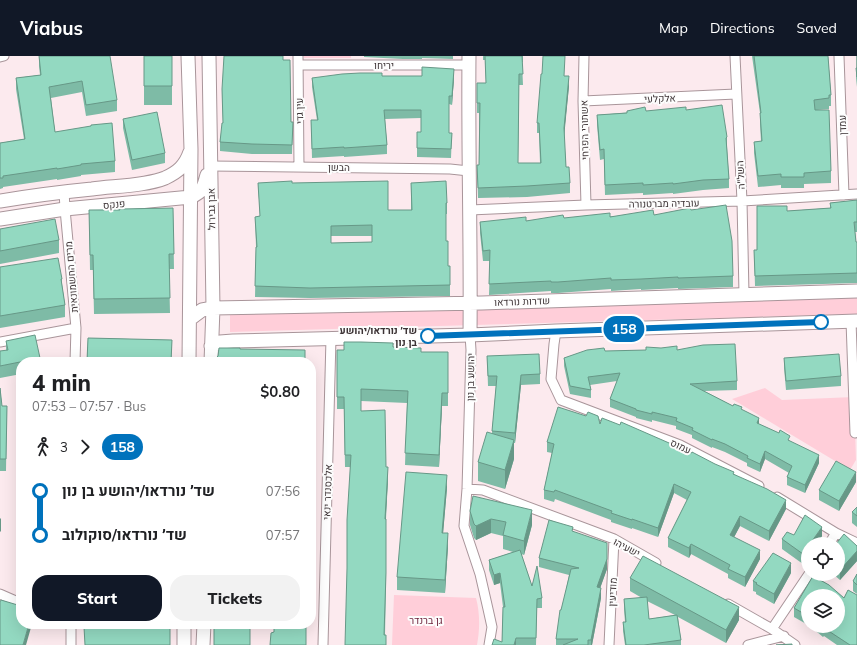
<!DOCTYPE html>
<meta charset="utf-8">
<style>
body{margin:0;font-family:Mulish,Heebo,sans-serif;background:#f2f2f2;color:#202124;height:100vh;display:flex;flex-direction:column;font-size:15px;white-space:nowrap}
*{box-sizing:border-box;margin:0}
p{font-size:13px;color:#757577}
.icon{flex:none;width:22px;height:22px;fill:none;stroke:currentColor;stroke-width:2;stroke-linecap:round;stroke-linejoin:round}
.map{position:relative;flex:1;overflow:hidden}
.sheet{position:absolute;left:16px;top:301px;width:300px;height:272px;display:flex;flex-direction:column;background:#fff;border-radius:16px;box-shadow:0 4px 16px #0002}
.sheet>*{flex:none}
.badge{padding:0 8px;border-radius:13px;font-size:14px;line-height:26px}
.fabs{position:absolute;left:801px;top:481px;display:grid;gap:8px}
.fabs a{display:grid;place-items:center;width:44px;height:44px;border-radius:50%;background:#fff;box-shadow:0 4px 16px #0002;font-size:20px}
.map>.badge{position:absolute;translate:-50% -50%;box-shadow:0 0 0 2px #fff}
.legs{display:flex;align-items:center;gap:6px;height:44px;padding:0 16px;font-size:13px}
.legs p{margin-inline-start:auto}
.summary{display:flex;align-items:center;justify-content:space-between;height:68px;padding:0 16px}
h1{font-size:22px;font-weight:800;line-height:30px}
.primary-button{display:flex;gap:8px;margin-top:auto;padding:8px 16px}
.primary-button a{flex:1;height:46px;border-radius:16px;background:#111827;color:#fff;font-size:16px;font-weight:800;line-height:46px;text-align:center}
.primary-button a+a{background:#f2f2f2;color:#202124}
ul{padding:0 16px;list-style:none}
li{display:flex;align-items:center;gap:14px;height:44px;font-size:15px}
li i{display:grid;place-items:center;width:6px;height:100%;margin:0 5px;background:currentColor}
li i::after{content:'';width:10px;height:10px;margin:-5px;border:3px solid;border-radius:50%;background:#fff}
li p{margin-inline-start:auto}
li:first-child i{background:linear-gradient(#0000 50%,currentColor 0)}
li:last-child i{background:linear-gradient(currentColor 50%,#0000 0)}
header{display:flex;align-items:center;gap:24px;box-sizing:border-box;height:56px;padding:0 20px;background:#111827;color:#fff}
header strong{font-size:19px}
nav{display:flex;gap:22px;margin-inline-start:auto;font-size:14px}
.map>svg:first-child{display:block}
.green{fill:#ffced9}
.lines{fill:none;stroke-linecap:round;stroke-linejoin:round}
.street-casing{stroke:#a9959a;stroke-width:11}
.secondary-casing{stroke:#a9959a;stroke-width:15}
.street{stroke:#fff;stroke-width:9}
.secondary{stroke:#fff;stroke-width:13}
.wall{fill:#7ebba6;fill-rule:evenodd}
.shaded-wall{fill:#679887}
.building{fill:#93d9c1;stroke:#679887;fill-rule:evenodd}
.line-1-casing{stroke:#fff;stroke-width:9}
.line-1{stroke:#0072bc;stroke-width:6}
.stop-1-dot{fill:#fff;stroke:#0072bc;stroke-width:2}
.labels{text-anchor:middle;stroke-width:4;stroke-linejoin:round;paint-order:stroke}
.street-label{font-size:10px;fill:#3c3335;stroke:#fdfdfd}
.stop-label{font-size:10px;font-weight:bold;fill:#3c3335;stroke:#fdfdfd;text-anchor:end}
.park-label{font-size:10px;fill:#6f243d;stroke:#fdfdfd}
</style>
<header>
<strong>Viabus</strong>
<nav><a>Map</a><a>Directions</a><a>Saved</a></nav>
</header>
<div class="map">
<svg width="857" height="589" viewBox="0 0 857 589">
<rect width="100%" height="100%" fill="#fceaee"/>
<path class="green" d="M304 0H351V2H304Z
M857 240V258L230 276V257Z
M765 332 782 344 854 341 856 404 850 414 732 343Z
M394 539 476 542C480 557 480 573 477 589H392Z"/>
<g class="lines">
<defs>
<path id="street" d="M298 0 299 111
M584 0 583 45 586 149
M735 0 742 145 744 238
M839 0 844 139
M0 1 4 0
M298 9H469
M583 45 736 38
M210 110 450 113 469 115
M64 135 65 153 76 272 75 306
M470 154 586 149 742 145 857 138
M851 265 855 377
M556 275 554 288 551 323 561 344 680 389 759 430
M470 279 471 294 467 433 464 470 480 518 488 553 492 571 489 589
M0 286 76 272
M467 433 483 434 614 483 656 507
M777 441 836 477 857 487
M829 488 836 477
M0 538 16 545 21 546
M728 548 772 573 795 589
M772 573 809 518
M71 589V568
M323 589 331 282
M609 589 614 483
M748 589 784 580"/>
<path id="secondary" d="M188 0 191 93 189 306
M209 0 213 252 211 306
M469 0C468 93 471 186 470 279
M0 145C31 140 61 136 92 133 114 130 145 130 165 122 178 116 185 110 190 96
M0 163 65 153 191 141C204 135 203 132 207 119
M190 263 202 254 213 252 482 247 857 235
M211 290 220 286 233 285 470 279 556 275 857 265
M184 589V568
M203 589 204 568"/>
</defs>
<use href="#street" class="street-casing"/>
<use href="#secondary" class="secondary-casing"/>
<use href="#street" class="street"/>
<use href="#secondary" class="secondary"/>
</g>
<path class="wall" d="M39 0 117 44V55L86 60 82 36 51 42 55 76 115 105V116L81 119V120L57 124V123L3 131V132L0 133V87L24 83 16 33V22L40 19 39 10Z
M144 0H172V49H144Z
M364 0H453V3L422 2V3H403L364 1Z
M483 0H523V6H522L523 29H519L518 107H540L539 77H537V67L564 20 569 30 564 78 566 111 570 127V137L527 141 478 142 477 109H479V57H477V27H486L485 4H483Z
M752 0H828L831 39V50H829V53L817 54 831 115V127L804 128V132H781V129L758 131 754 97V86L761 85 760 68V57Z
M857 0V31L856 22V12H857Z
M283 4 291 66H293L292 98H252L220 95V86L223 67 222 33Z
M382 20 454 22 452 49 449 48V77H452L451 102 417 101V76H421V62L385 63 387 89V98L344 101V100L312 102 311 64H317L312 31V22Z
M686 54 727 81V91L729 123V132L703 134 673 138V137L643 139V137L605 139 604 103 600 104 597 69V59L646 55Z
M123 63 165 97V107L132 114 123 72Z
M258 127H292L388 154H411V127L447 147V158H446V185L448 210H450V240L310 242 255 241 256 191 255 161 260 160ZM331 180H372V186L331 187Z
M857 144V176H855L856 186H857V227L755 230 754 194H757L787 155 830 152V147Z
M173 152 174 213H169L170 257 94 258 93 214H90L89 154Z
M691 154 733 220V231L678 233V232L641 234V233L611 235V233L558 237H551V235L489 239 490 205H483L480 177V166L526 165 564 162 654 159Z
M0 173 59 184V197L0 208Z
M0 211 62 223V228L65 249V261L0 272Z
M88 282 172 284 171 306H87Z
M6 285 40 302V306H21V318L0 322V295H6Z
M361 286 421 296H448V350H442L439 411 405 409 407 347 361 345V355L386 411 388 423 386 463V529L385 579 386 589 350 411H345L344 353H337V294H344Z
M677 294 737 325V334L704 335 733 350 742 354 759 368 790 385 819 407 805 437 787 429V421L789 417 765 403 760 416 747 410V407L725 396 712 391V392L692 382V379L676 373V370L652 364V366L636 362V361L610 351V343L617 325 590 329 591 334V342L570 338 564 310V302L605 295Z
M487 300 540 318V328L521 329 515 387H514V403L505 433 478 425V406L492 377 496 330H488Z
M784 302 841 320V330L786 334 784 312Z
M0 332 2 350H7L6 415H0Z
M600 368 734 418 786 453 769 485 740 470 734 481 760 503 745 531 728 522V518L691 498 689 502 668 491V482L687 444 674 437 658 481 632 472V473L611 466V464L555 443 554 446 544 443V434L552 397 547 396V386Z
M856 426 839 455 819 444V434Z
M447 432 443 477 448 490 445 537 397 534V521Z
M857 451V471L852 467V456Z
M470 455 532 469 524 499 521 498 532 530 542 542V552H537L536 589H492L502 586 503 551 500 527 494 529 489 514V504L513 496 503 493V480L491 477 476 484 474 482 470 469Z
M573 476 607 497V513L600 532 601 542 592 589H556V583L569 519 539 511V502Z
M794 479 822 480 817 488H808L803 508 782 493V483Z
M838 488 857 490V505L840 524 833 518H838Z
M791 517 774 548 756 538V536L753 535V525Z
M857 518V538L853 535V525Z
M813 520 829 529V530L844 542 848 534 857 539V589H837L824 580 823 581 810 570H838V540H808V569L794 561V552Z
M630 522 739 564 726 587 678 561 681 584V589H625L623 575V566H625L624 553V543L642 542 630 535ZM647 545 675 559 649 563Z"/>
<path class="shaded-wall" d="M454 13V22L452 49V40Z
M569 20V30L564 82V72Z
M521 319V329L515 387V377Z
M442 337V350L439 411V399Z
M759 362V370L757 367Z
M514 384V403L505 433V414Z
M765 395V403L760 416V408Z
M819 399V407L805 437V429Z
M388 411V423L385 475V463Z
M856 416V426L839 455V445Z
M447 419V432L442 490V477Z
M674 428V437L658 481V472Z
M786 444V453L769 485V475Z
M532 454V469L524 499V485Z
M740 460V470L730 489V479Z
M1 462V475L0 476V463Z
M491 463V477L476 484V470Z
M822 471V480L817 488H810Z
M448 477V490L445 537V524Z
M607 487V513L597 541V531Z
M691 488V498L689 502V492Z
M808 491V501L803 508V498Z
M760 494V503L745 531V521Z
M857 495V505L840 524V514Z
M791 507V517L774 548V538Z
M500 517V527L494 529V519Z
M601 532V542L592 589H591V584Z
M739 551V564L726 587V574Z
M29 568H32L26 589H23Z
M516 582V589H514Z"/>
<path class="building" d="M39 0H110L117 44 86 49 82 25 49 31 55 76 91 70V69L112 67 115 105 81 108V109L57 113V112L3 120V122H0V87L25 83 16 22 41 19Z
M144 0H172V30H144Z
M224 0H283V4H290L291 66H293L292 89 252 88 220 86 222 67H223L222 33Z
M485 0H522L523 18H519L518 107H541L539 67H537L541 18H542L543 0H565L564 20H569L564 72 566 111H569L570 127 527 130 478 132 477 109H479L480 47H477V27H486Z
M754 0H828L831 39H829V42L814 44 815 54H829L831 115 804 117V121H781V118L758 120 754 86 762 85 760 57H761Z
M857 0V21L856 12H857Z
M422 11 454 13 452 40H449V77H452L451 93 417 92V76H421V54H384L387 89 344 92V91L312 93 311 64H318L312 22 342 18 360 17H382V20H422Z
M722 49 727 81 726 82 729 123 703 124 673 128V127L643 129V127L605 129 604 93 600 94 597 59 627 57V55L645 51 646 55 686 51V54Z
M157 56 165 97 132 104 123 63Z
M292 125V127L388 125V154H412L411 127 446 125 447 147H446V185H448V210H450V229L310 232 255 230 256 191H257L255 161 260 160 258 127ZM372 169V186L331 187V170Z
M857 144V166H854L856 186H857V217L755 220 754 194H757V150H787V155L831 152 830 147Z
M726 149 732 185 733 220 678 222V221L641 223 611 224V222L558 226H551V225L489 228 490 194 483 195 480 166 526 161V165L563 159 564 162 610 157V161L653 154 654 159 690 152 691 154Z
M173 152 174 198H169L170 242 94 243 93 199H90L89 154H120V153Z
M55 163 59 184 0 195V173Z
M58 202 62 223H61L65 249 0 260V211Z
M35 279 40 302 0 310V295L8 294 6 285Z
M88 282 172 284 171 306H127L87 305Z
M344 286H361L393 287V291L421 292V296H448V337H442L439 399 405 397 408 335 361 333V355L385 354 386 411H388L385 463H386V517L384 579H386V589H345L347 512V464L351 399H345L344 341H337V294H344Z
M735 288 737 325 690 328 733 350 734 348 742 351 741 353 759 362 757 367 779 377 780 374 790 380 788 384 819 399 805 429 787 421 792 410 765 395 760 408 747 402 748 400 725 388 712 383V384L692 374 693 372 676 365 677 362 652 356V358L636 354V353L610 343 620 317 588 321 591 334 570 330 564 302 587 294 604 292 605 295 646 294V291L661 292 677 290V294L703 289Z
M219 292H240V293L305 294V306H216V302L218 300Z
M539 298 540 318 521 319 515 377 492 375 497 320H488L487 300Z
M839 298 841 320 786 325 784 302Z
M0 332 2 350H7L6 403H0Z
M558 351 586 360 588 356 598 360 600 368 602 362 620 369 621 366 692 397V396L715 408 734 416 733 418 767 433 786 444 769 475 740 460 730 479 760 494 745 521 728 513 730 509 691 488 689 492 668 482 691 436 674 428 658 472 632 463V464L611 457 612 455 555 434 554 436 544 434 554 388 547 386Z
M487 376 514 384 505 414 478 406Z
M836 405 856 416 839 445 819 434Z
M406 416 447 419 442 477H448L445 524 397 521Z
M473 440 532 454 524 485 503 479 506 466 491 463 476 470 474 468 470 455Z
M857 451V460L852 456Z
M805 459 822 471 810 488H808V491L803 498 782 483 787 476 794 479Z
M549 464 573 471 572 475 607 487V503L597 531 601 532 591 584H588V589H563L578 583H556L560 554H561L571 513 579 512 539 502Z
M844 478 857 490V495L840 514 838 512V488H836Z
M520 494 532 530 537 510 542 542 537 543 536 582H516L514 589H492L494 583 502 586 503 551H505L500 517 494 519 489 504Z
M773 497 791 507 774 538 756 528 757 527 753 525Z
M643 500 739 551 726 574 630 522Z
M857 518V529L853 525Z
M813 520 829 529 844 542 848 534 857 539V589H850L821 570H838V540H808V560L794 552Z
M647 541 649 563 677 559 681 584 644 589H626L623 566H626L624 543Z
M1 544 21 550V568H29L23 589H0V546Z
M214 568H250V589H214Z
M274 568H306V589H270L271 577 274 576Z
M170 570V589H85L84 571Z
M792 588V589H776Z"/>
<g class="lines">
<defs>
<path id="line-1" d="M428 280 821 266"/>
</defs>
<use href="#line-1" class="line-1-casing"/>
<use href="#line-1" class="line-1"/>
</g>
<g class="stop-1-dot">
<circle cx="821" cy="266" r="7"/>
<circle cx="428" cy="280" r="7"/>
</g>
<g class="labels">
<g class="street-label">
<text x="384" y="13">יריחו</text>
<text transform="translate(660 42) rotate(-2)" y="4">אלקלעי</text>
<text transform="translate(299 55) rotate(-91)" y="4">עין גדי</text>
<text transform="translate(842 69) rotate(-92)" y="4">עמדן</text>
<text transform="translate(584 74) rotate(-91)" y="4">אשתורי הפרחי</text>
<text transform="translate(339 111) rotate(1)" y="4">הבשן</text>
<text transform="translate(740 119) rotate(-93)" y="4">השל"ה</text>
<text transform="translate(664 147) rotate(-1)" y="4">עובדיה מברטנורה</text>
<text transform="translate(114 148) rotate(-5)" y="4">פנקס</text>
<text transform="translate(211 153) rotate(-91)" y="4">אבן גבירול</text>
<text transform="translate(71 221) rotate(-95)" y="4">מרים החשמונאית</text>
<text transform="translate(522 245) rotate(-2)" y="4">שדרות נורדאו</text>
<text transform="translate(470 321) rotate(-89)" y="4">יהושע בן נון</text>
<text transform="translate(681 390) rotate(25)" y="4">עמוס</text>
<text transform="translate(327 436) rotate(-88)" y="4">אלכסנדר ינאי</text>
<text transform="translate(627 491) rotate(28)" y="4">ישעיהו</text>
<text transform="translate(612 536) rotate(-87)" y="4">מודיעין</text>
</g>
<g class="stop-label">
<text x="417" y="278">שד׳ נורדאו/יהושע<tspan x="417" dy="12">בן נון</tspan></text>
</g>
<g class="park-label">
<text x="426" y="568">גן ברנדר</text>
</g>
</g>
</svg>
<div class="fabs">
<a><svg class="icon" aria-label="locate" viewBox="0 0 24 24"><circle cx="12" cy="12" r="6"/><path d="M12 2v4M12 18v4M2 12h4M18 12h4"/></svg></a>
<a><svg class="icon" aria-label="layers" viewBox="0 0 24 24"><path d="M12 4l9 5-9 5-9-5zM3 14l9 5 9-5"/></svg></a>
</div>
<b class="badge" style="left:624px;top:273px;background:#0072bc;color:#fff">158</b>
<section class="sheet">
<div class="summary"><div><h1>4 min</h1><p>07:53 – 07:57 · Bus</p></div><b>$0.80</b></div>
<div class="legs"><svg class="icon" aria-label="walk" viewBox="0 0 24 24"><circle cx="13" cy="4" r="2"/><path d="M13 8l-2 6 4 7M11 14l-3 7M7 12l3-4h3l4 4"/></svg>3<svg class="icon" aria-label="forward" viewBox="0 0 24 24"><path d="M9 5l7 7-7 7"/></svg><b class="badge" style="background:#0072bc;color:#fff">158</b></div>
<ul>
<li><i style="color:#0072bc"></i><b>שד׳ נורדאו/יהושע בן נון</b><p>07:56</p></li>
<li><i style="color:#0072bc"></i><b>שד׳ נורדאו/סוקולוב</b><p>07:57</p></li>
</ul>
<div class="primary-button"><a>Start</a><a>Tickets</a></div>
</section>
</div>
